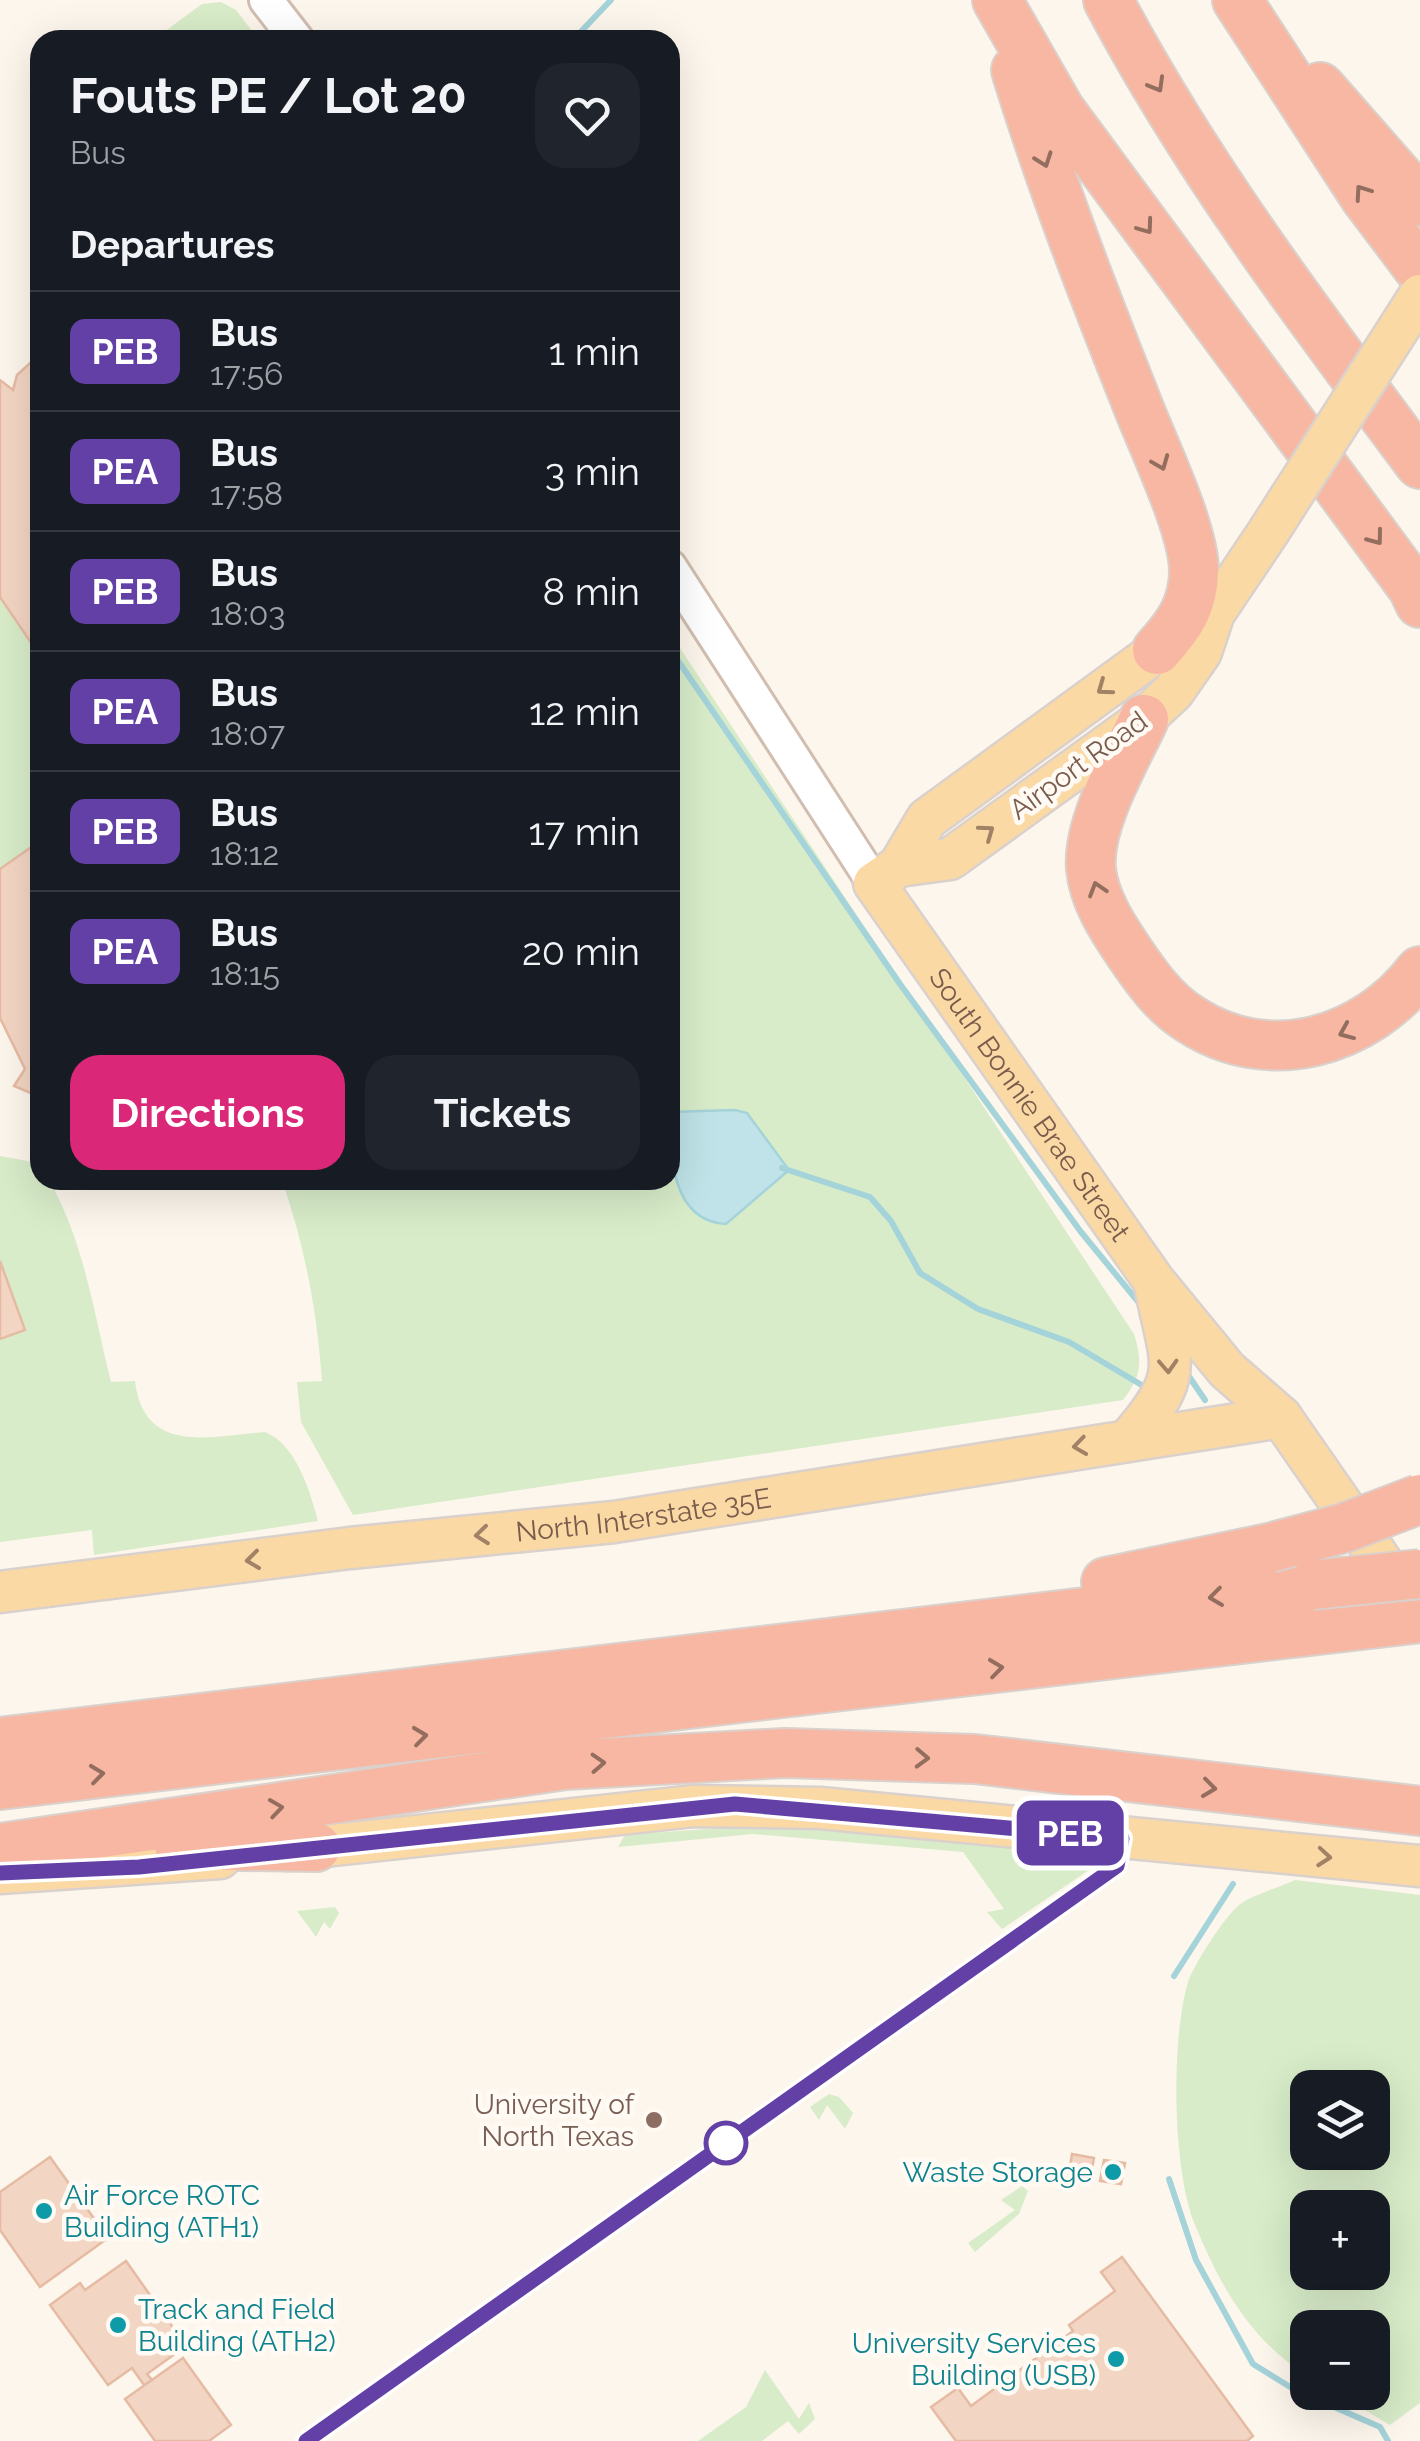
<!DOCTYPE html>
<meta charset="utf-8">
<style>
body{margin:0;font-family:Raleway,sans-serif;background:#20242c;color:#f1f3f6;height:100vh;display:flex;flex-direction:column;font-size:38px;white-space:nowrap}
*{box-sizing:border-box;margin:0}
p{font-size:32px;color:#9ea1a6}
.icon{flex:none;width:55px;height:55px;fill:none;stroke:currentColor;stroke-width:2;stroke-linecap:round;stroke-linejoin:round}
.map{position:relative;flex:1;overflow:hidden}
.panel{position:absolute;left:30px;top:30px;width:650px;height:1160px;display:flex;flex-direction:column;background:#171b24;border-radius:30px;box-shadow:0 10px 40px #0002}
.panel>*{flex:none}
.badge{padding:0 20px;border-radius:15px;font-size:35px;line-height:65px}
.controls{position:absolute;left:1290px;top:2070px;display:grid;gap:20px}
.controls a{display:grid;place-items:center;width:100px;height:100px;border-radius:20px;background:#171b24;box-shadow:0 10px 40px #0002;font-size:50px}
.map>.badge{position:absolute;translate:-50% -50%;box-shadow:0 0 0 5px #fff}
h2{padding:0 40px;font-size:38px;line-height:90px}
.round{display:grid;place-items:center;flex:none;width:105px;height:105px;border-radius:30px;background:#20242c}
.head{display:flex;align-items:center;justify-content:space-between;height:170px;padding:0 40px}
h1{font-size:48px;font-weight:700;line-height:75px}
.cta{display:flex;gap:20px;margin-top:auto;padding:20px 40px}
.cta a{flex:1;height:115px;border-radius:30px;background:#db2777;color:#fff;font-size:40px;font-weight:700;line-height:115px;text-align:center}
.cta a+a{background:#20242c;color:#f1f3f6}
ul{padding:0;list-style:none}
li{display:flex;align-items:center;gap:30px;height:120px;padding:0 40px;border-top:2px solid #363941}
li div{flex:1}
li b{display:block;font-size:38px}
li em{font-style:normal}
li .badge{min-width:110px;font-weight:700;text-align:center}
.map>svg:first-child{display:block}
.green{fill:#d8ecc9;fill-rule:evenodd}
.water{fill:#bfe3e8;stroke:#a5d3da;stroke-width:2.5}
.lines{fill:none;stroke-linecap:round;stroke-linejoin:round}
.stream{stroke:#a5d3da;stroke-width:6}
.building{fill:#f3d5c3;stroke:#e6bba3;stroke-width:2.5}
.minor-casing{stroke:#d1beb0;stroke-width:38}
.major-casing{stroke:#dad1cd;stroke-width:45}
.highway-casing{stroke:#dad1cd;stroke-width:52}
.minor{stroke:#fff;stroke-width:32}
.major{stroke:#fbd9a5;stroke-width:40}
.highway{stroke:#f7b7a3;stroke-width:48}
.major-bridge-casing{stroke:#dad1cd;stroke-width:45;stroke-linecap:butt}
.highway-bridge-casing{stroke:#dad1cd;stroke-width:52;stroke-linecap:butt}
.major-bridge{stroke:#fbd9a5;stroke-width:40}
.highway-bridge{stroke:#f7b7a3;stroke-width:48}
.oneway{stroke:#936e5e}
.oneway2{stroke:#a18267}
.line-casing{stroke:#fff;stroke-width:22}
.line{stroke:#6240a6;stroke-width:15}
.education-dot{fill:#8d6e63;stroke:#fffaf3;stroke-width:4}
.stop-dot{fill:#fff;stroke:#6240a6;stroke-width:5}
.culture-dot{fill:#0f9aa8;stroke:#fffaf3;stroke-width:4}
.labels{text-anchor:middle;stroke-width:9;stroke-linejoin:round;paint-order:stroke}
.street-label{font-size:28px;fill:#7a5c4d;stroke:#fffaf3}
.education-label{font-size:28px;fill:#785e54;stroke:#fffaf3;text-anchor:end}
.culture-label{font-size:28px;fill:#0d838f;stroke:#fffaf3;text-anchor:end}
</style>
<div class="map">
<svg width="1420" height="2441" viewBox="0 0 1420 2441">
<rect width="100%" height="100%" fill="#fdf6ec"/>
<path class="green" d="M221 2 236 10 259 40H153L202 4Z
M40 354V1097L14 1086 24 1069 0 1018V380L13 389 17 375Z
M670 633 1134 1334C1143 1362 1141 1377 1123 1400L353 1515 301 1422 297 1382 322 1381C317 1311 305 1247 282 1180H670V1159L689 1209 735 1110 670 1112Z
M0 1156 39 1163 40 1180H49C84 1241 94 1314 111 1382L135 1381C144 1456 211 1436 265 1432 296 1444 310 1491 318 1521L94 1555 92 1530 0 1542Z
M760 1825 1062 1852V1857L1085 1859 1089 1870 1002 1929 987 1912 1004 1909 963 1852 753 1834 618 1847 625 1835Z
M1295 1880 1420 1895V2403L1390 2425 1336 2393 1372 2392V2328H1308L1307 2375C1251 2341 1220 2286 1195 2225 1172 2169 1171 2040 1188 1982 1194 1964 1225 1916 1239 1905 1254 1894 1279 1888 1295 1880ZM1308 2088H1372V2152H1308ZM1308 2208H1372V2272H1308Z
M335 1907 339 1913 330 1929 324 1922 316 1937 297 1911Z
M829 2094 839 2097 853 2113 845 2129 827 2105 819 2120 810 2107Z
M1022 2186 1028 2191 1019 2214 975 2252 968 2243 1015 2210 1001 2200Z
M765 2370 799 2419 809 2403 815 2419 799 2434 788 2421 762 2441H698L746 2407Z"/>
<path class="water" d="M735 1110 747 1113 789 1170 726 1224C671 1221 670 1155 670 1112Z"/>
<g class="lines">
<path class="stream" d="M573 40 611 0
M670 649 900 984 1081 1232 1140 1304
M782 1168 870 1197 891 1221 920 1273 978 1309 1069 1342 1150 1390
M1186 1372 1205 1400
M1174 1976 1233 1884
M1169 2179 1196 2260 1253 2364 1295 2390 1380 2427 1388 2441"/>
</g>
<path class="building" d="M40 354V656L0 597V380L13 390 17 375Z
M40 841V1097L14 1086 25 1069 0 1018V869Z
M0 1261 25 1330 0 1339Z
M1072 2154 1094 2158 1090 2178 1069 2174Z
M50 2157 108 2238 40 2287 0 2230V2192Z
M1104 2160 1125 2163 1121 2184 1100 2181Z
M1122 2257 1253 2436 1247 2441H956L931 2407 958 2388 971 2406 1073 2331 1069 2325 1115 2291 1101 2272Z
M126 2261 186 2346 147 2374 152 2380 144 2385 132 2368 108 2385 50 2305 80 2283 85 2290Z
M183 2358 231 2425 209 2441H155L125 2399Z"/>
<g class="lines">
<defs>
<path id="minor" d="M266 0 297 40
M670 567 874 883"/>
<g id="major">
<path id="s1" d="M1269 531 1214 613 1201 652 1173 692 1144 719 950 859 899 866 874 883 1154 1281 1227 1370 1281 1417 1406 1597"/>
<path d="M899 866 927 819 1182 633"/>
<path d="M1129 1439C1187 1372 1171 1367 1155 1285"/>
<path id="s2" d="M0 1592 350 1548 614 1522 1281 1417"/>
<path d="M288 1850 694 1806 820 1808 1420 1866"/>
<path d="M0 1873 220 1858"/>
</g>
<path id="highway" d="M997 0 1060 110 1413 588 1420 603
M1108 0C1195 165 1309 316 1420 464
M1237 0 1365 197 1420 270
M1016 70C1051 184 1094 295 1138 406 1154 447 1194 530 1194 571 1194 605 1179 626 1157 650
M1320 87 1420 201
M1144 719C1125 760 1087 823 1091 869 1094 899 1112 927 1129 952 1146 977 1164 1003 1190 1019 1269 1071 1366 1042 1420 971
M1106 1582 1269 1548
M0 1742 1312 1585
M0 1785 1420 1618
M179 1845 316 1847
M0 1848 565 1765 785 1753 975 1759 1420 1811"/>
</defs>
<use href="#minor" class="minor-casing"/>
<use href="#major" class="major-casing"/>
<use href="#highway" class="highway-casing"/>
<use href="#minor" class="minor"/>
<use href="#major" class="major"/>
<use href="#highway" class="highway"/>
<defs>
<path id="major-bridge" d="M1269 531 1420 295"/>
<path id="highway-bridge" d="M1269 1548 1344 1528 1420 1499
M1312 1585 1420 1574"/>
</defs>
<use href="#major-bridge" class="major-bridge-casing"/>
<use href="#highway-bridge" class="highway-bridge-casing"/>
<use href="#major-bridge" class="major-bridge"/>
<use href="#highway-bridge" class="highway-bridge"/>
</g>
<defs><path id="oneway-chevron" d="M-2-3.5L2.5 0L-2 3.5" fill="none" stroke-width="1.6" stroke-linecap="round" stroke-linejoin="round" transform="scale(2.5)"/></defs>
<g class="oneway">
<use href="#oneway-chevron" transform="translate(1157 85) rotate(60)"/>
<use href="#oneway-chevron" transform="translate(1044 160) rotate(70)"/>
<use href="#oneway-chevron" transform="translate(1362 192) rotate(-125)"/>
<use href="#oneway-chevron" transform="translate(1146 227) rotate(54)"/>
<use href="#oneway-chevron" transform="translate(1161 463) rotate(68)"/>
<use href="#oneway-chevron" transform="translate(1376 538) rotate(53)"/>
<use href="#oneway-chevron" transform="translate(1097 889) rotate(-107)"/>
<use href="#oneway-chevron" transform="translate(1346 1032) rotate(157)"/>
<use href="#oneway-chevron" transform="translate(1216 1597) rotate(173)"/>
<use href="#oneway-chevron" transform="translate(996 1668) rotate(-7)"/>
<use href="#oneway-chevron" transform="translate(420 1736) rotate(-7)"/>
<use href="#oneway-chevron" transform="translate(922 1758) rotate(2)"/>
<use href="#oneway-chevron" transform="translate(598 1763) rotate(-3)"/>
<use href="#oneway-chevron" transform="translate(97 1774) rotate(-7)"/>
<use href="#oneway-chevron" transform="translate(1209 1788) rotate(7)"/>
<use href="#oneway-chevron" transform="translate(276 1808) rotate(-8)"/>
</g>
<g class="oneway2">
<use href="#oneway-chevron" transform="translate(1104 688) rotate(144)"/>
<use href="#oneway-chevron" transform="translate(987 832) rotate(-36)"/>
<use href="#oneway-chevron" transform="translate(1168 1366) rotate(87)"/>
<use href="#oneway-chevron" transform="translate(1080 1446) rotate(172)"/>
<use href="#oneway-chevron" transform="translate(482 1535) rotate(174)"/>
<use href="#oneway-chevron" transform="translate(253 1560) rotate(173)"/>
<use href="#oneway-chevron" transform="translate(1324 1857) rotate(5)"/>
</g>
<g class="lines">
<defs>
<path id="line" d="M0 1873 139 1867 735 1804 1122 1838 1117 1866 306 2441"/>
</defs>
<use href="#line" class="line-casing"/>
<use href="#line" class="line"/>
</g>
<circle class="education-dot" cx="654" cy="2120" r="10"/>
<circle class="stop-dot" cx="726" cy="2143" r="20"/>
<g class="culture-dot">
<circle cx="1113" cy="2172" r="10"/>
<circle cx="44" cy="2211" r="10"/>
<circle cx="118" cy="2325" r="10"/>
<circle cx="1116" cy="2359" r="10"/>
</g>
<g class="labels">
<g class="street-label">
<text transform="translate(1078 765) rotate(-36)" y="10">Airport Road</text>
<text dy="10" stroke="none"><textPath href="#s1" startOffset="820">South Bonnie Brae Street</textPath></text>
<text dy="10" stroke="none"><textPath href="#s2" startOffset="648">North Interstate 35E</textPath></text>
</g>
<g class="education-label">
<text x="634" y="2114">University of<tspan x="634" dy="32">North Texas</tspan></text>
</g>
<g class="culture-label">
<text x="1093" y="2182">Waste Storage</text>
<text x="64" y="2205" text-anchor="start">Air Force ROTC<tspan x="64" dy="32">Building (ATH1)</tspan></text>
<text x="138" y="2319" text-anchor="start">Track and Field<tspan x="138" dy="32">Building (ATH2)</tspan></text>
<text x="1096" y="2353">University Services<tspan x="1096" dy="32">Building (USB)</tspan></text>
</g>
</g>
</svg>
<div class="controls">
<a><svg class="icon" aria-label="layers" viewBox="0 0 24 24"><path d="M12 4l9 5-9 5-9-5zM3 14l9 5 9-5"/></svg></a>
<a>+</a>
<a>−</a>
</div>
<b class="badge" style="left:1070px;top:1833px;background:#6240a6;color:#fff">PEB</b>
<section class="panel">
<div class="head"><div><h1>Fouts PE / Lot 20</h1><p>Bus</p></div><a class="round"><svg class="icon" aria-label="heart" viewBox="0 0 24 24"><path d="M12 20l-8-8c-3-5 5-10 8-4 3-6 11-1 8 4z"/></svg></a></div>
<h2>Departures</h2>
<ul>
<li><span class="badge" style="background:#6240a6;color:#fff">PEB</span><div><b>Bus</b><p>17:56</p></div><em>1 min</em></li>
<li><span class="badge" style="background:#6240a6;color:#fff">PEA</span><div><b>Bus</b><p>17:58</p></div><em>3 min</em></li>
<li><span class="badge" style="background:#6240a6;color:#fff">PEB</span><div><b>Bus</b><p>18:03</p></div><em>8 min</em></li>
<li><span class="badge" style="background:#6240a6;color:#fff">PEA</span><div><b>Bus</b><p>18:07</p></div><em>12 min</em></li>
<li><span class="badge" style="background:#6240a6;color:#fff">PEB</span><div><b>Bus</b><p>18:12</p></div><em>17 min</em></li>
<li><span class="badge" style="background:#6240a6;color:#fff">PEA</span><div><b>Bus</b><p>18:15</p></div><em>20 min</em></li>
</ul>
<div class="cta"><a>Directions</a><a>Tickets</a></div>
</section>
</div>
